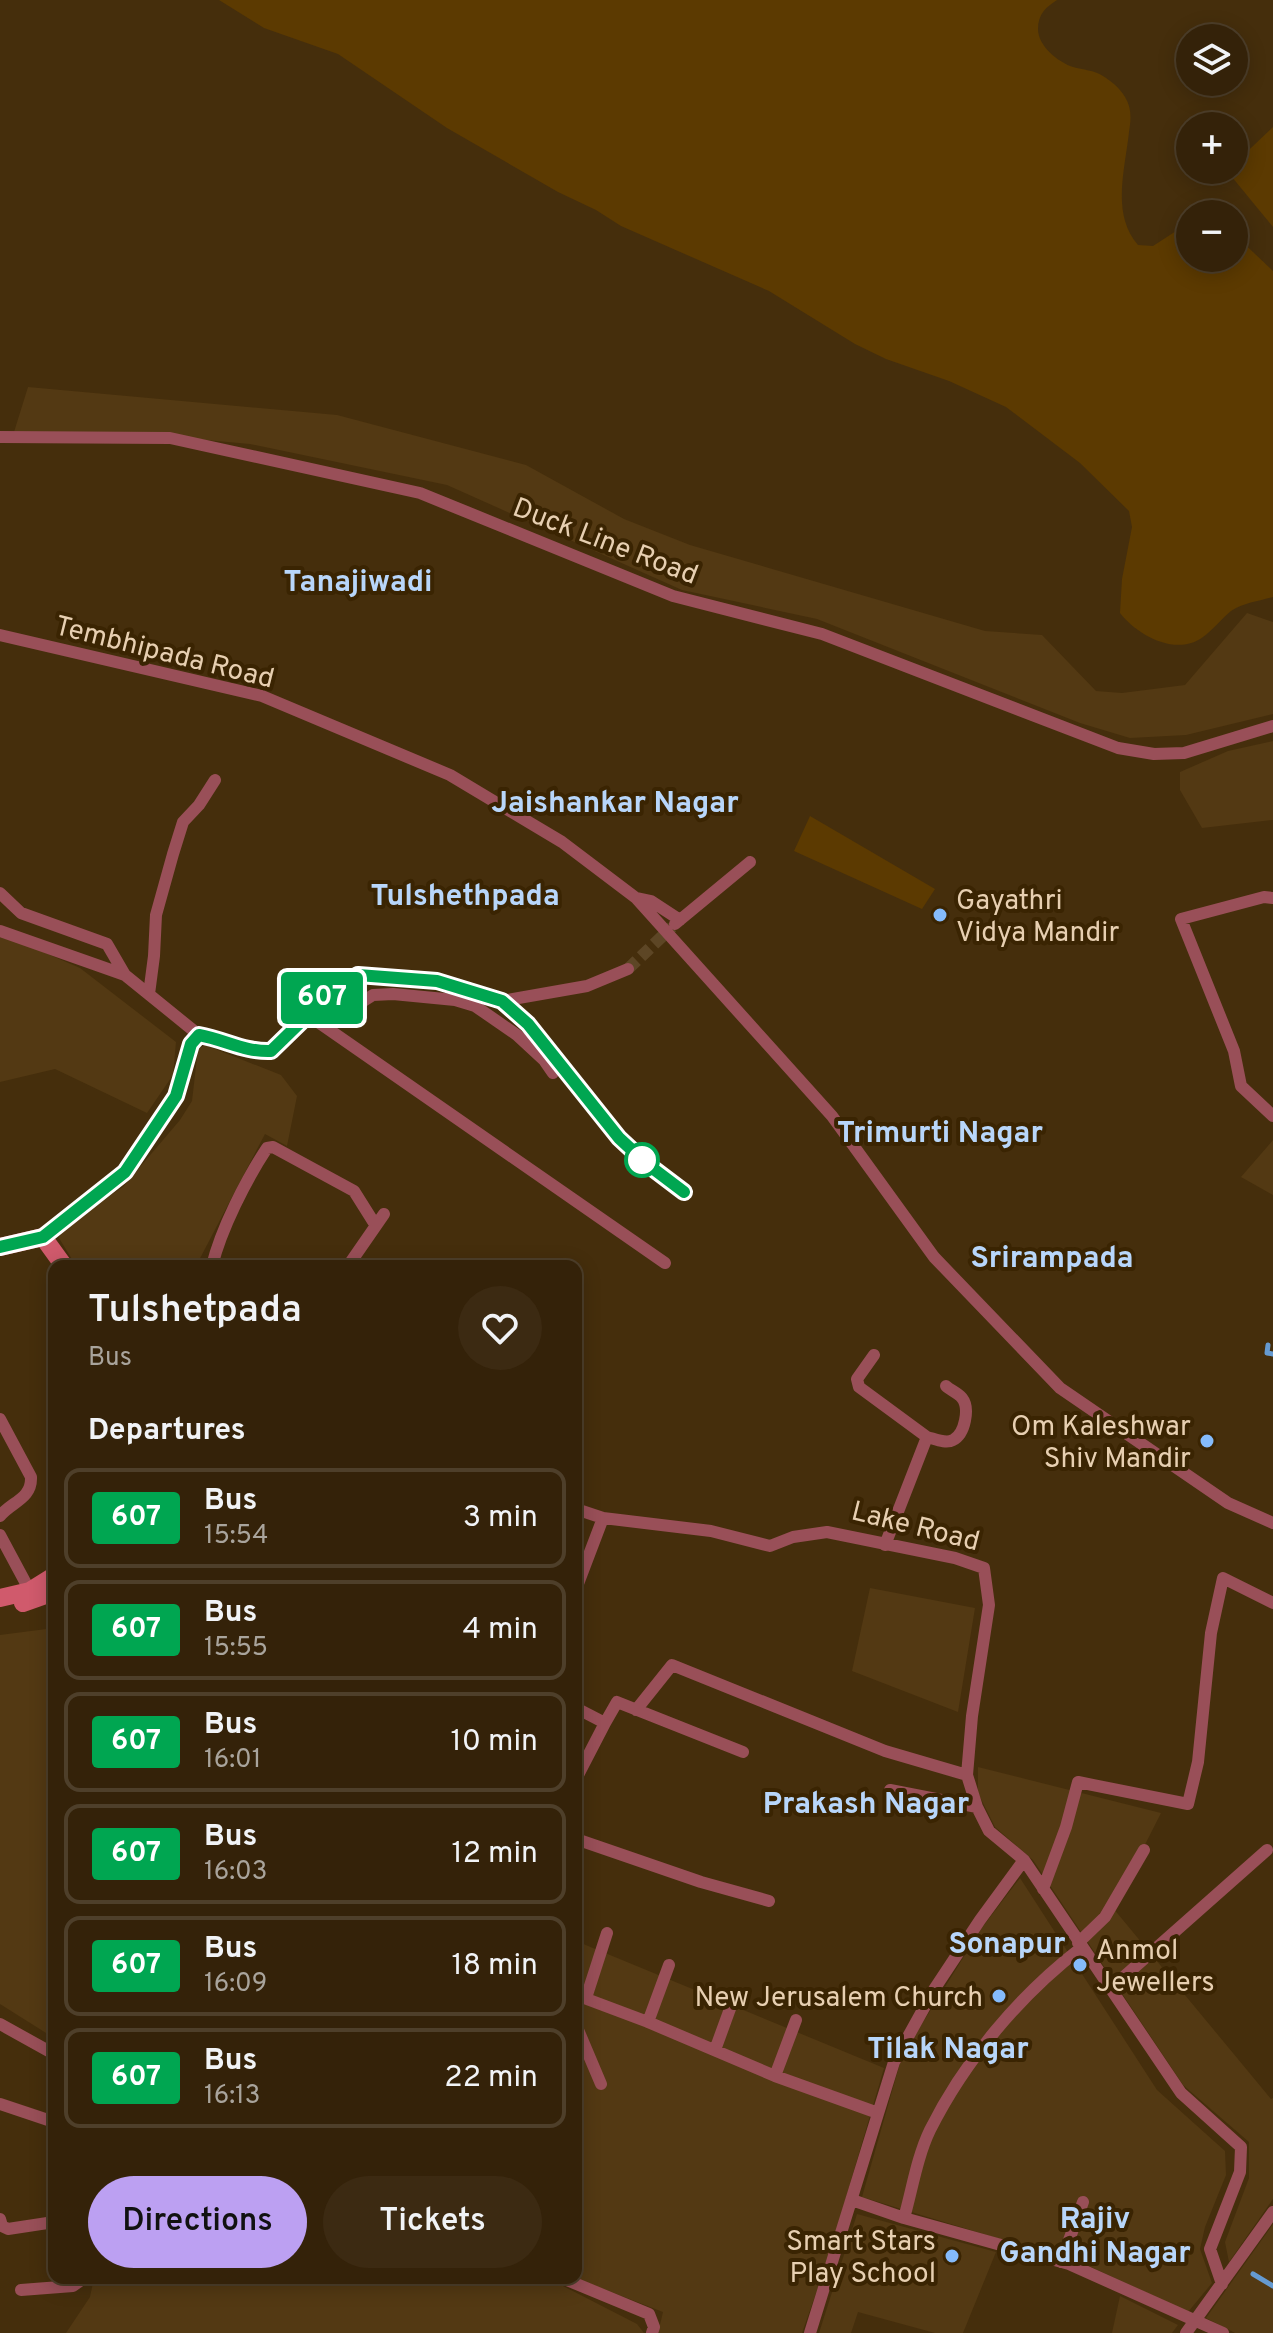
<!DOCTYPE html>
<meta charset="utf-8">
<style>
body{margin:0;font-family:Overpass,sans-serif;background:#3c2a12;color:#f1f3f6;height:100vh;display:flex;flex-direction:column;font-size:30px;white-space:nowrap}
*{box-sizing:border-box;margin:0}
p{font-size:26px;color:#a9a49c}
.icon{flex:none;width:44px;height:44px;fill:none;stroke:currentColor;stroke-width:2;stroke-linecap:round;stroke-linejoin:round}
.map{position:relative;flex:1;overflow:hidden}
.details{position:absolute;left:48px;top:1260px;width:534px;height:1024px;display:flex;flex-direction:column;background:#342209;border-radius:16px;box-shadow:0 4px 20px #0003,0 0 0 2px #4e3f2a}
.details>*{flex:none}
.badge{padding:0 16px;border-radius:6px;font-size:28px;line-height:52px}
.buttons{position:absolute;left:1176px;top:24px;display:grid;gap:16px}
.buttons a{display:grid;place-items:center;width:72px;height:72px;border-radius:50%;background:#342209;box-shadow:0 4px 20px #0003,0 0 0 2px #4e3f2a;font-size:40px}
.map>.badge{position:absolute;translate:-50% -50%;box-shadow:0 0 0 4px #fff}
h2{padding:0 40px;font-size:30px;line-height:72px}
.round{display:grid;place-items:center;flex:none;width:84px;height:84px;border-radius:42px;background:#3c2a12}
.head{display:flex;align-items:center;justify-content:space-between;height:136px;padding:0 40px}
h1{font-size:38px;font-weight:600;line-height:60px}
.action{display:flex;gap:16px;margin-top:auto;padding:16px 40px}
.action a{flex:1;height:92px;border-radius:48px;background:#bca0f2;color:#111;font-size:32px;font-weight:600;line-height:92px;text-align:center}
.action a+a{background:#3c2a12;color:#f1f3f6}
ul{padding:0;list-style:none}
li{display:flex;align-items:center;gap:24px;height:100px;margin:0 16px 12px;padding:0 24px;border:4px solid #4e3f2a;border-radius:16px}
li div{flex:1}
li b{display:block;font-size:30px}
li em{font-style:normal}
li .badge{min-width:88px;font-weight:700;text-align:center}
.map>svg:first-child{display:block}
.built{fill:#533913}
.green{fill:#5c3a01}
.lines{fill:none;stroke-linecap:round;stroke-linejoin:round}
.stream{stroke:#659ad1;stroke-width:5}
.street-tunnel{stroke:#5d4625;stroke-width:12;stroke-dasharray:12 6;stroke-linecap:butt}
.street{stroke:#994f58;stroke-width:12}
.secondary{stroke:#d05a6c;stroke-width:18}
.line-casing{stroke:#fff;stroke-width:18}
.line{stroke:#00a651;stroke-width:12}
.poi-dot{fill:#85bbfb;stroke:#3a2402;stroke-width:3}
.stop-dot{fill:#fff;stroke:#00a651;stroke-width:4}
.labels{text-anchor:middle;stroke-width:8;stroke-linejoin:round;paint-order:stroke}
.street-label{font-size:28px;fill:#e7cfb1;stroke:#3a2402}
.poi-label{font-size:28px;fill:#e7cfb1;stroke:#3a2402;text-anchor:end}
.neighbourhood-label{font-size:30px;font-weight:bold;fill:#b8d6fa;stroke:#3a2402}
</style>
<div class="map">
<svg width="1273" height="2333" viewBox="0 0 1273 2333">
<rect width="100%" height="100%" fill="#452e0c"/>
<path class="built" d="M28 387 337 415 526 465 624 519 690 545 985 631 1042 635 1096 691 1122 693 1185 685 1247 613 1273 622V714L1186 735 1130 738 1080 723 817 619 682 590 447 485 250 444 117 432H14Z
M1273 741V820L1202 828 1180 790V772L1228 751Z
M0 933 80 968 176 1042 173 1075 147 1113 55 1069 0 1082Z
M205 1045 281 1075 297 1096 287 1146 265 1134 196 1266H76L59 1238 64 1225 123 1187 180 1120 192 1101 198 1049Z
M1273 1140V1195L1241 1177Z
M870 1588 975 1608 958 1712 852 1671Z
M54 1628V2038L0 2004V1635Z
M978 1767 1161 1813 1113 1908 1271 2099 1273 2098V2199L1229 2262 1225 2242 1249 2178V2142L1183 2085 1033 1860 995 1827 978 1793Z
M1020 1878 1157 2090 1225 2151 1226 2175 1205 2227 1200 2249 1212 2283 1188 2312 1089 2266 862 2197 902 2056 981 1929Z
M576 1941 884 2068 828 2259 802 2333H658L663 2312 575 2278Z
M857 2214 996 2252 963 2333H935L858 2312 851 2333H819Z
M1273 2224V2333H1235L1206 2318Z
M94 2278H539L563 2286 637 2324 644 2333H66L90 2297Z
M1120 2296 1178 2325 1172 2333H1112Z"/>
<path class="green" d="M219 0H1057C1046 7 1038 14 1038 29 1038 46 1058 62 1073 67 1083 70 1094 70 1103 76 1111 81 1120 88 1125 97 1132 108 1131 120 1129 132 1125 170 1111 214 1138 245L1153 246 1190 222V258H1234V234L1273 271V597C1259 601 1243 603 1231 611 1221 619 1213 630 1203 637 1176 657 1137 635 1120 613L1122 579 1132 527 1129 511 1080 463 1006 407 949 381 886 359 855 344 769 291 621 226 596 210 558 192 447 128 338 54 264 28Z
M1273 127V227L1227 171 1234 170V164Z
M810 816 935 889 922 909 794 851Z"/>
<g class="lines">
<path class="stream" d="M1268 1345 1267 1353 1273 1354
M1253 2274 1273 2286"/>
<path class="street-tunnel" d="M628 969 672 927"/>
<path class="street" d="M0 437 170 438 420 493 673 596 822 634 1118 748 1154 754 1184 753 1273 726
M0 635 262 696 450 775 562 842 636 898 832 1116 934 1257 1060 1388 1228 1503 1273 1523
M0 893 21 913 107 944 125 975 199 1035 219 1039 252 1052 271 1051 308 1015 321 998 358 975 437 981 502 1001 587 986 628 969
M637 898 651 901 680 920
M1273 898 1264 897 1181 919 1234 1051 1241 1086 1273 1116
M675 924 750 862
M0 931 125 975
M149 994 154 956 156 915 173 854 183 822 199 805 215 780
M502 1001C547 1041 578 1092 618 1137 637 1158 661 1175 684 1192
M308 1015 665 1263
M324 1026 373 995 393 994 455 1000 475 1006 517 1035 544 1060 553 1073
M43 1237 125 1172 176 1096 191 1044 199 1035
M212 1266C221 1229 246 1180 267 1148L273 1147 354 1191 376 1226
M348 1266 384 1214
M874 1355 857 1379 859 1387 927 1437 885 1545
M0 1419 31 1477C32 1499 11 1502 0 1516
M927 1437C935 1439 946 1444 953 1440 965 1434 970 1408 962 1398 958 1393 950 1390 946 1386
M576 1509 603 1518 711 1531 770 1546 793 1537 827 1532 955 1558 984 1568 989 1605 972 1716 967 1775 977 1807 989 1831 1024 1860 1181 2093 1241 2147 1240 2172 1210 2249 1222 2284
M0 1535 30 1591
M576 1589 603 1518
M576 1708 605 1723 576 1779
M636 1710 672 1665 885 1751 967 1775
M605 1723 617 1702 743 1752
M890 1790 977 1807
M576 1839 701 1882 769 1901
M1043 1889 1066 1827 1078 1782 1188 1804 1198 1762 1211 1633 1223 1578 1273 1603
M1078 1943 1105 1917 1144 1850
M1110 1989 1267 1850
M576 1995 648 2022 775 2076 878 2113
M586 1998 607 1933
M648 2022 669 1965
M0 2024 54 2054
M576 2025 601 2084
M715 2050 735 1995
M775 2076 796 2020
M0 2104 54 2122
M852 2200 904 2218 1069 2264 1223 2333
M904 2218C912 2190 917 2157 930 2130 965 2060 1020 1995 1081 1948
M0 2219 2 2226 8 2229 54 2222
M1061 2262 1083 2202
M562 2278 649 2314 654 2327 652 2333
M21 2290 73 2286 84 2278
M810 2333 894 2062 935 1988 980 1920 1024 1860
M1186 2333 1273 2212"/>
<path class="secondary" d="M0 1247 43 1237 64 1266
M0 1598 30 1591 54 1576
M23 1603 54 1592"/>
</g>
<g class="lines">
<defs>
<path id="line" d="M0 1247 43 1237 125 1172 176 1096 191 1044 199 1035C226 1040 244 1052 271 1051L308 1015 321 998 358 975 437 981 502 1001 528 1024 619 1138 647 1164 684 1192"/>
</defs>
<use href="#line" class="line-casing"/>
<use href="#line" class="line"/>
</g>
<g class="poi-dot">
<circle cx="940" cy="915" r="8"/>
<circle cx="1207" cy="1441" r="8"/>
<circle cx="1080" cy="1965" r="8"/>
<circle cx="999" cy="1996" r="8"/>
<circle cx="952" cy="2256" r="8"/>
</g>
<circle class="stop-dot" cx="642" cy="1160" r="16"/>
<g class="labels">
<g class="street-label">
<text transform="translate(606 540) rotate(21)" y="10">Duck Line Road</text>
<text transform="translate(165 651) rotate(14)" y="10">Tembhipada Road</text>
<text transform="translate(916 1525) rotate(14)" y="10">Lake Road</text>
</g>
<g class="poi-label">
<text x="956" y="909" text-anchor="start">Gayathri<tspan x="956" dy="32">Vidya Mandir</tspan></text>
<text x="1191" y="1435">Om Kaleshwar<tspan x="1191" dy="32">Shiv Mandir</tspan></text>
<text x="1096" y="1959" text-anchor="start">Anmol<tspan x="1096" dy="32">Jewellers</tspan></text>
<text x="983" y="2006">New Jerusalem Church</text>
<text x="936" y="2250">Smart Stars<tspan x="936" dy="32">Play School</tspan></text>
</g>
<g class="neighbourhood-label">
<text x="358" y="591">Tanajiwadi</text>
<text x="615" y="812">Jaishankar Nagar</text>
<text x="465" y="905">Tulshethpada</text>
<text x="940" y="1142">Trimurti Nagar</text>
<text x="1052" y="1267">Srirampada</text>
<text x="866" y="1813">Prakash Nagar</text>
<text x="1007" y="1953">Sonapur</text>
<text x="948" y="2058">Tilak Nagar</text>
<text x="1095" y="2228">Rajiv<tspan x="1095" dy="34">Gandhi Nagar</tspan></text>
</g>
</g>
</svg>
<div class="buttons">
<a><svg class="icon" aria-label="layers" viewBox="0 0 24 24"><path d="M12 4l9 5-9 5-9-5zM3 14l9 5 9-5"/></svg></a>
<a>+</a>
<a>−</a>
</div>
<b class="badge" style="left:322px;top:998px;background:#00a651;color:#fff">607</b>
<section class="details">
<div class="head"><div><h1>Tulshetpada</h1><p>Bus</p></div><a class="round"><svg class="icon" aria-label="heart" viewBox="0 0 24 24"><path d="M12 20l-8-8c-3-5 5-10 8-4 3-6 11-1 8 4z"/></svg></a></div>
<h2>Departures</h2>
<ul>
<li><span class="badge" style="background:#00a651;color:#fff">607</span><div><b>Bus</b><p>15:54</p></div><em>3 min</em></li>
<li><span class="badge" style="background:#00a651;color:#fff">607</span><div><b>Bus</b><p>15:55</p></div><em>4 min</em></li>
<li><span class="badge" style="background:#00a651;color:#fff">607</span><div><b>Bus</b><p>16:01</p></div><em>10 min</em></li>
<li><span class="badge" style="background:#00a651;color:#fff">607</span><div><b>Bus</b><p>16:03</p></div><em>12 min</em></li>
<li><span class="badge" style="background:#00a651;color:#fff">607</span><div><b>Bus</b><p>16:09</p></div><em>18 min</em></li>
<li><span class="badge" style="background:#00a651;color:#fff">607</span><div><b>Bus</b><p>16:13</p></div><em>22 min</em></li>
</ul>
<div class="action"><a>Directions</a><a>Tickets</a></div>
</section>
</div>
